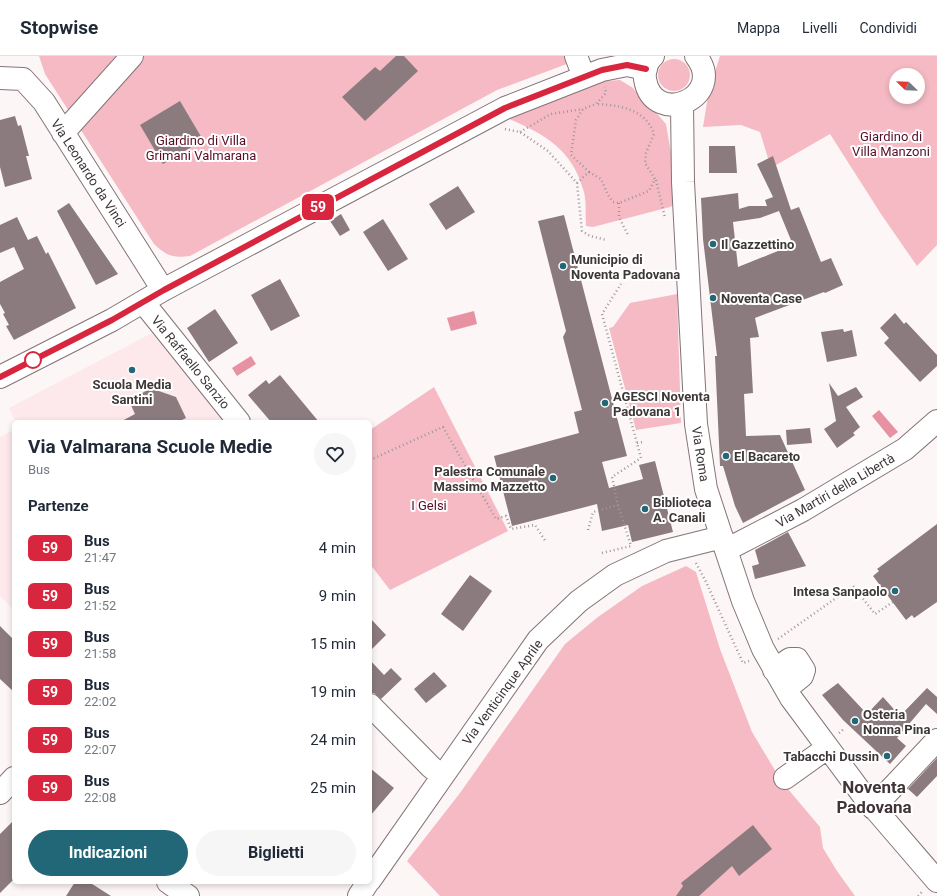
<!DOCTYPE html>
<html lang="it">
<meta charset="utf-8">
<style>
body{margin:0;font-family:Roboto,sans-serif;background:#f6f6f7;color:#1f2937;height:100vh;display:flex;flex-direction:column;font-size:15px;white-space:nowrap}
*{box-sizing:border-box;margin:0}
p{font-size:13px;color:#747a83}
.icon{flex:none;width:22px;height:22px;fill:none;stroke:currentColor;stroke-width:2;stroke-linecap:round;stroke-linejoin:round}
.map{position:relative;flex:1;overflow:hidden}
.side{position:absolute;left:12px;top:364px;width:360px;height:464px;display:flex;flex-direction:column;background:#fff;border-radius:6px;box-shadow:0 2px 6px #0003}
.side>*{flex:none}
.badge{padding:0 8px;border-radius:6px;font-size:14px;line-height:26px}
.needle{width:26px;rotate:293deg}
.controls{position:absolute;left:889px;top:12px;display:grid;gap:8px}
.controls a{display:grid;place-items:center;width:36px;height:36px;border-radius:50%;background:#fff;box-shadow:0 2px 6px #0003;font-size:20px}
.map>.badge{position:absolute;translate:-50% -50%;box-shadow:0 0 0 2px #fff}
h2{padding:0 16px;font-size:15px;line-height:36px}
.round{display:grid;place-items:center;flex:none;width:42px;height:42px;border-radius:21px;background:#f6f6f7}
.overview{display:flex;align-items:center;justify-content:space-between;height:68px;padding:0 16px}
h1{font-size:19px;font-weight:700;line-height:30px}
.cta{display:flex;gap:8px;margin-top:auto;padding:8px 16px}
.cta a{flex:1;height:46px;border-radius:24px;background:#226778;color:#fff;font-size:16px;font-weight:700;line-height:46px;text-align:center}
.cta a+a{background:#f6f6f7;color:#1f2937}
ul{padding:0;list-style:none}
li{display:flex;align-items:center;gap:12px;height:48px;padding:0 16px}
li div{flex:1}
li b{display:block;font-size:15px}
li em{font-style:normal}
li .badge{min-width:44px;font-weight:700;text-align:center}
header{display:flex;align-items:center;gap:24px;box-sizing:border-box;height:56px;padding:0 20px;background:#fff;border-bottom:1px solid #e0e1e3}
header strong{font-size:19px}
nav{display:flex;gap:22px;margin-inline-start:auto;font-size:14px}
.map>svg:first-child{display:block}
.built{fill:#fde8eb}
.green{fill:#f5bac4;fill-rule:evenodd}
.water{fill:#e692a2}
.building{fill:#8b7b7e;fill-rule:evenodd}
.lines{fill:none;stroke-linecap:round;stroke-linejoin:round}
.minor-casing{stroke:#837476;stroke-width:24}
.path{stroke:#9e9798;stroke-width:2.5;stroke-dasharray:1 3;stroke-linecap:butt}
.minor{stroke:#fff;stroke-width:22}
.line-casing{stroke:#fff;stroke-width:9}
.line{stroke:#d7263d;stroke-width:6}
.poi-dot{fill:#226778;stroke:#fff;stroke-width:1.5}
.stop-dot{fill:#fff;stroke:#d7263d;stroke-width:2}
.labels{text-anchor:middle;stroke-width:4;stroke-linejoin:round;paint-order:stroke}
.park-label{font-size:13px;fill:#580d26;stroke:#fff}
.street-label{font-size:13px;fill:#3e3738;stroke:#fff}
.poi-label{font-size:13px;font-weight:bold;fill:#3e3738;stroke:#fff;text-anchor:start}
.district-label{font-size:17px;font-weight:bold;fill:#413436;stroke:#fff}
</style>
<header>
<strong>Stopwise</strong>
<nav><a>Mappa</a><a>Livelli</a><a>Condividi</a></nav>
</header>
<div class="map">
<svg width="937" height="840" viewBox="0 0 937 840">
<rect width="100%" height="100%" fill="#fdf6f7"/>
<path class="built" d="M152 277 225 366H16L9 352Z
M14 374V554L0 540V381Z"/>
<path class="green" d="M39 0H588L497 34 190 200C172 202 167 200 154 188L45 18Z
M720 0H937V189L917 210 881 158 830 78 771 112 760 76 741 69 703 71 709 34ZM896 19H918V41H896Z
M658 19a16 16 0 1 1 32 0a16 16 0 1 1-32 0Z
M620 24 633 32 642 44 652 52 666 68 671 97 673 149 670 151 593 171 586 170C585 158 587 144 583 133 572 93 543 77 507 62L594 26Z
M677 238 681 367 636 374 609 272 613 271 630 247Z
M434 331 508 475 390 534 370 508V374Z
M686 510 696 516 720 593 752 676 782 726 820 771 823 792 837 815 855 840H440L407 805 460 737 565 588 598 561 642 530Z"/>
<path class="water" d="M474 255 477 268 451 275 447 262Z
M251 300 256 308 237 320 232 312Z
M879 354 898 376 890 382 872 360Z"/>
<path class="building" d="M396 0H404L418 15 365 65 342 41 375 11 380 15Z
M180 45 203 84 163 108 140 69Z
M15 60 18 70 21 69 29 100H26L32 123 5 131 0 111V64Z
M709 90H735L737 117H709Z
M773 100 791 154 799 151 821 206 831 202 843 229 825 237 824 236 755 262 759 281 750 282 753 337 744 338 746 380 780 379 805 434 743 467 735 450 723 410H720L715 300H717L703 183 701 142 738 137 739 153 749 150H767L765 144 773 141 757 108ZM779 155 793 189 738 211 733 166 760 162Z
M458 130 475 156 446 174 429 148Z
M69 147 118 218 96 229 57 155Z
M341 158 350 174 340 180 330 165Z
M564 159 627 400 602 406 609 432 643 423 639 409 655 405 673 476 632 486 628 469 602 475 597 448 512 470 494 400 579 377 574 356 582 354 563 281 566 275 538 165Z
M17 161 28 184 37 180 46 198 48 196 76 252 14 284 6 270 9 269 3 258 5 257 0 248V226L24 213 14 191 0 197V169Z
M383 163 408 203 388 215 363 176Z
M280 223 300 260 271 275 251 239Z
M215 253 238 287 209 306 187 272Z
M895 257 904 268 906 266 937 299V310L920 326 884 287 889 282 880 272Z
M843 273 844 276 852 274 857 300 827 306 821 276Z
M280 319 319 366H271L248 339 266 324 269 328Z
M829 327 838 340 856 331 863 341 846 351 860 371 853 377 855 379 837 392 824 373 836 365Z
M149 333H153L176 341 186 362 178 366H120L135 358 129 345Z
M810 372 812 387 787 389 786 374Z
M937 468V546L914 562 912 559 906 564 873 520 879 515 877 513Z
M788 476 806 510 755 523 752 510 759 508 755 494Z
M470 519 492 535 463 575 441 558Z
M370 562 386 579 370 595Z
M0 570 14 584V636L0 623Z
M370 604 384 619 391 612 402 623 381 643 374 637H370Z
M434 616 447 630 426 647 414 633Z
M838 627 867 658 883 641 900 660 927 632 937 641V658L926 648 897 682 906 690 890 708 843 664 822 639Z
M937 702V720L917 741 908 733Z
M370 712 394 732 370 760Z
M14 764V823L0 837V778Z
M753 769 772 793 739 820 732 810 699 840H676L683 830 681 827Z
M75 826H89L111 840H66Z"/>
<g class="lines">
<defs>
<path id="minor" d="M576 0 584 21
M653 0C647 5 644 15 645 23 653 73 728 41 696 0
M0 22 23 23 44 46 163 234
M682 48 683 126 696 368 706 433 726 494 743 545 763 593 791 642 863 739 937 825
M63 77 132 0
M143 246 239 366
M0 321 112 264 163 234 505 52 602 14 627 9 646 13
M726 494 803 454 905 393 937 365
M774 614 790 603H797L804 614 802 620 786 633
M370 649 431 711 442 720
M785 722 827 692
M0 737 14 722
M873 752 937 684
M370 824 538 584 579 545 615 519 666 495 722 481
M168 826 188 840
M359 840 368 826"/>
</defs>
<use href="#minor" class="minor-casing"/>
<path class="path" d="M505 73 520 76 548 95 577 127 582 175 590 180 607 184
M520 76 551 58 583 53
M589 116 601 123 608 139 613 146 619 147 649 135 655 123 645 107 646 97 654 78C646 53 619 49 596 48
M656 124 665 162
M577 127 589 116 571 99 576 64 583 53 596 48 606 37 605 31
M619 147V161L628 179
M637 387 643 386
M370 404 443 371 496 463 506 460 511 473 535 469 546 486
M588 474 593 456 618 449 612 421 641 402 602 258 621 228
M602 497 631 490 618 449
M696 507 706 526 743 607 749 605
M778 583 853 530 875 558 893 546
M839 677 845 672
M918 840 922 836"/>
<use href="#minor" class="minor"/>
</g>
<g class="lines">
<defs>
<path id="line" d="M0 321 112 264 164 234 505 52 602 14 627 9 646 13"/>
</defs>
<use href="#line" class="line-casing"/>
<use href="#line" class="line"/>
</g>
<g class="poi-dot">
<circle cx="713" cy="188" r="4"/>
<circle cx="563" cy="210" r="4"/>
<circle cx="713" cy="242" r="4"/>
<circle cx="132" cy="314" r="4"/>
<circle cx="605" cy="347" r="4"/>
<circle cx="726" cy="400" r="4"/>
<circle cx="553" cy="422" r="4"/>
<circle cx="645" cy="453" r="4"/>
<circle cx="895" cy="535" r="4"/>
<circle cx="855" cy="665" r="4"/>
<circle cx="887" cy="700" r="4"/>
</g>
<circle class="stop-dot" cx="33" cy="304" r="8"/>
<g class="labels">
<g class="park-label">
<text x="891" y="85">Giardino di<tspan x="891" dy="15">Villa Manzoni</tspan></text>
<text x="201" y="89">Giardino di Villa<tspan x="201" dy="15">Grimani Valmarana</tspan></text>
<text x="429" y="454">I Gelsi</text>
</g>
<g class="street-label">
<text transform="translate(89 117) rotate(57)" y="5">Via Leonardo da Vinci</text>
<text transform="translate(191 306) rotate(51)" y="5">Via Raffaello Sanzio</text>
<text transform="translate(701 398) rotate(81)" y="5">Via Roma</text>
<text transform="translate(835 434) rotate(-30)" y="5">Via Martiri della Libertà</text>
<text transform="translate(502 636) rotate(-54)" y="5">Via Venticinque Aprile</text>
</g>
<g class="poi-label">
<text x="721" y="193">Il Gazzettino</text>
<text x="571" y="208">Municipio di<tspan x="571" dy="15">Noventa Padovana</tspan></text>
<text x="721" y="247">Noventa Case</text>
<text x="132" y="333" text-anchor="middle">Scuola Media<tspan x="132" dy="15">Santini</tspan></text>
<text x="613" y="345">AGESCI Noventa<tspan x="613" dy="15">Padovana 1</tspan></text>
<text x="734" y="405">El Bacareto</text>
<text x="545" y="420" text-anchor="end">Palestra Comunale<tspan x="545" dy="15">Massimo Mazzetto</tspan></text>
<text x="653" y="451">Biblioteca<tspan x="653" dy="15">A. Canali</tspan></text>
<text x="887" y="540" text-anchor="end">Intesa Sanpaolo</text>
<text x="863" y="663">Osteria<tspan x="863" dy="15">Nonna Pina</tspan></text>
<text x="879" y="705" text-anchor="end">Tabacchi Dussin</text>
</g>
<g class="district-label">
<text x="874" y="737">Noventa<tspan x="874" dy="20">Padovana</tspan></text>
</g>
</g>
</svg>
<div class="controls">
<a><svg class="needle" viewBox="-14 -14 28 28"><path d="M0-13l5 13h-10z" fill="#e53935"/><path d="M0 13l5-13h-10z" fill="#747a83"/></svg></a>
</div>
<b class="badge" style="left:318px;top:151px;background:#d7263d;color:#fff">59</b>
<section class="side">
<div class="overview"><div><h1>Via Valmarana Scuole Medie</h1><p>Bus</p></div><a class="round"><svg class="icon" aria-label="heart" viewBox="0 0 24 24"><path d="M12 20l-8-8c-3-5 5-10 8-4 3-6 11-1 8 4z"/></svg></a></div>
<h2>Partenze</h2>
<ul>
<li><span class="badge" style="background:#d7263d;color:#fff">59</span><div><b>Bus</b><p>21:47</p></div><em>4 min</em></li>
<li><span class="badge" style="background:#d7263d;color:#fff">59</span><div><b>Bus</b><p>21:52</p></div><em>9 min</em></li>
<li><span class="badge" style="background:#d7263d;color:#fff">59</span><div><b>Bus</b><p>21:58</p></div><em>15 min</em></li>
<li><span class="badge" style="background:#d7263d;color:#fff">59</span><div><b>Bus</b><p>22:02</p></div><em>19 min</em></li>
<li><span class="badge" style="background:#d7263d;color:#fff">59</span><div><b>Bus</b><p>22:07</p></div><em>24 min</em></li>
<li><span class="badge" style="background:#d7263d;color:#fff">59</span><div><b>Bus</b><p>22:08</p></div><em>25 min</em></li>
</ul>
<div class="cta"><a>Indicazioni</a><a>Biglietti</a></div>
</section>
</div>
